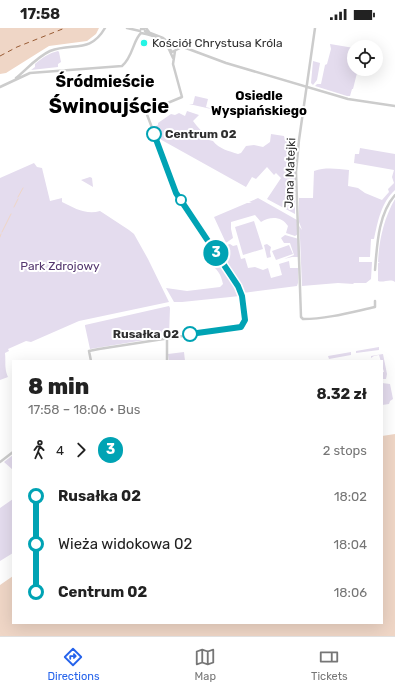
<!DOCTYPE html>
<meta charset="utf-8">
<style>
body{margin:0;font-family:Rubik,sans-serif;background:#f2f2f2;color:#222;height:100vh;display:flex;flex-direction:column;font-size:15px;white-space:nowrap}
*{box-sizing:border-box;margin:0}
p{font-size:13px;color:#767676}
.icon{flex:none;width:22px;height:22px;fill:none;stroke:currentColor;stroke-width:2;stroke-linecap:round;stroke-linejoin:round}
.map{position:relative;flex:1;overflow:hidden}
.details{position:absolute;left:12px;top:332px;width:371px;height:264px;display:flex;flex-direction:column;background:#fff;border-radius:0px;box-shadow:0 4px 16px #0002}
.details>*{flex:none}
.badge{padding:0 8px;border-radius:13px;font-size:14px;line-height:26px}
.controls{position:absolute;left:347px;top:12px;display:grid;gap:8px}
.controls a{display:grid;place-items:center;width:36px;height:36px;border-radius:50%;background:#fff;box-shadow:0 4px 16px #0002;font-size:20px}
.map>.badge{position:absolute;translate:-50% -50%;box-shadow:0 0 0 2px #fff}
.legs{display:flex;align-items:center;gap:6px;height:44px;padding:0 16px;font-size:13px}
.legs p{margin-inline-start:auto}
.headline{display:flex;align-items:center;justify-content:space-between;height:68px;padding:0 16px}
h1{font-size:22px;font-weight:800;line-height:30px}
ul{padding:0 16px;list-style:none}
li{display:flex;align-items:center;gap:14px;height:48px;font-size:15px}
li i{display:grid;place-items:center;width:6px;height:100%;margin:0 5px;background:currentColor}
li i::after{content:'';width:10px;height:10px;margin:-5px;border:3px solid;border-radius:50%;background:#fff}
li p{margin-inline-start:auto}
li:first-child i{background:linear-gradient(#0000 50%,currentColor 0)}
li:last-child i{background:linear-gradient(currentColor 50%,#0000 0)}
.status{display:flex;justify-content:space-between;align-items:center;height:28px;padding:0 20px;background:#fff;direction:ltr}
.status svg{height:11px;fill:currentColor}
.tabs{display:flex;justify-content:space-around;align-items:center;height:56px;border-top:1px solid #e0e0e0;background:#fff;font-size:11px;color:#767676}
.tabs a{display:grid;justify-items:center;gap:2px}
.tabs .selected{color:#2563eb}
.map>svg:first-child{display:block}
.green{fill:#e4dcee}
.water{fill:#efd6c6}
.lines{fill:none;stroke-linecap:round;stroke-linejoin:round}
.stream{stroke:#efd6c6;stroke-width:1}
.ferry{stroke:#995c35;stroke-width:1;stroke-dasharray:5 4;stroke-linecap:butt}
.minor{stroke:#ccc;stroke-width:2.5}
.line-1-casing{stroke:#fff;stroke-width:9}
.line-1{stroke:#00a3b4;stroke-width:6}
.poi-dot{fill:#23f5e5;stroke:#fff;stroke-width:1.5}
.stop-1-dot{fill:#fff;stroke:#00a3b4;stroke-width:2}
.labels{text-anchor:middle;stroke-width:4;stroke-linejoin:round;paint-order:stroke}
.poi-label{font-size:12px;fill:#2f2f2f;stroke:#fff;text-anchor:start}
.stop-label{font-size:12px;font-weight:bold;fill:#2f2f2f;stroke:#fff;text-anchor:start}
.street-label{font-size:12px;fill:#2f2f2f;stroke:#fff}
.park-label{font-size:12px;fill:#55386f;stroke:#fff}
.neighbourhood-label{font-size:13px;font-weight:bold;fill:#000;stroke:#fff}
.district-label{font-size:16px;font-weight:bold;fill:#000;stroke:#fff}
.town-label{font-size:20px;font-weight:bold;fill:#000;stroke:#fff}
</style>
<div class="status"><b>17:58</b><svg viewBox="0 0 49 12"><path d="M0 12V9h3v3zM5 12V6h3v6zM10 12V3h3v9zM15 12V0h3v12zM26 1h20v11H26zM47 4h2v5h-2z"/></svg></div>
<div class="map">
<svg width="395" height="608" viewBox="0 0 395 608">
<rect width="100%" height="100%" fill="#fff"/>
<path class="green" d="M330 16 354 20V41H358L353 61H352L350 68H347L315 58 317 56H321L325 37 327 36 331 21Z
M58 23 59 24 61 34 58 36V39L31 42 35 39V36C42 30 49 25 58 23Z
M313 33 320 35 317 52 313 57 311 55Z
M195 68 208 71 206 79 220 83 189 76H193Z
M187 83 199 87 193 93C198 100 204 105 209 112L213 113C219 121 229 123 238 126L241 125 246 118 254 117 263 119 270 114 271 106 284 108 285 112 288 113V118L296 120 295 144V186L267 171 281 150 276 145 274 147 267 139 256 151 252 149 246 159 158 110 154 99 158 97V95L171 86 175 87 179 85 185 88Z
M360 120 395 126V162C381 175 378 193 374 211H371L370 229H359V234H372L371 251 366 255H353L354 256 338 255 302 258 300 210 302 211 300 210 299 198 302 202 299 194V170H313L314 143C326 139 337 141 349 142L348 158 358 160 365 165 382 172 389 164 388 161 394 155 392 149 394 142 354 135 355 126H359Z
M34 135 37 139 42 140 50 173 62 170V174C74 180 86 187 100 183L129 202 134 206 148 231 169 274 79 293 31 314 26 313 8 321 9 323 5 325C6 334 4 340 8 349L0 352V150Z
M90 149 92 150 93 159 81 152Z
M258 170 297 192 298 206 295 208 286 205 288 198C282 188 270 188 261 194L255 187 231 194V201L233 210 226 215 214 189 247 175H252L249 174Z
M395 171V254C390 250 384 255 378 253V235H380L378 234C379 212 384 190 395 171Z
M254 193 263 221 243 227 235 199Z
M285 207 299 211V229H292L284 231 294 227 290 215H284L281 210Z
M230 216 233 218 237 217 241 231 245 230 248 240 255 239 263 242 268 240 271 250 282 247 279 236 289 233 290 240H298V255L297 258 243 265 241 258 217 223 219 220Z
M267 216 271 219 270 224 271 229 267 230 264 217Z
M289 217 293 226 276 232 272 223Z
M212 225 236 259 240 268 182 274H174L166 260 187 263 220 259 223 256C221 246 217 240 208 235L210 226Z
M169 278 170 280 169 308 90 321 85 298V297Z
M379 319V322L356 325V323Z
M184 324 185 333H169L168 326Z
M351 324V327L329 331 328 328Z
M383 326 387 346 386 351H382V344H384L379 327 374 328 371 330V328Z
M382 355 390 356 393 371 390 373 389 376 382 377Z
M13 427V442L4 434Z
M13 471V525L0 533V480Z"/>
<path class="water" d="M0 0H99L96 6 87 13 49 18 6 45 0 46Z
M395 406V608H0V557L13 548V595H382V408Z"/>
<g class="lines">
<path class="stream" d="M18 169 23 160
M14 179 18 171
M2 204 11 186
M0 209 1 206"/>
<path class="ferry" d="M0 28 17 19 65 0"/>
<path class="minor" d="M127 0 140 3
M146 0 149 4
M315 0 299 112 296 144 301 289 303 291C327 291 352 284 375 279V273
M141 1H144
M145 3 163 10 173 18
M141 5C155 7 164 12 172 24L180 20
M167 13 226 35 348 71 395 78
M167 17 173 30
M16 50C27 41 37 29 50 23 73 14 90 26 105 0
M0 59 30 45 122 38C133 29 133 12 141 5
M159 118 146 84 182 69 173 36 175 23
M375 242C377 218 378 186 395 167
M91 333 89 323 99 321 241 299
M167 333V310
M0 434 13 424"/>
</g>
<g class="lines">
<defs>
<path id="line-1" d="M154 106 176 165 238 258 242 268 245 292 241 299 190 306"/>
</defs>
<use href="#line-1" class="line-1-casing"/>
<use href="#line-1" class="line-1"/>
</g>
<circle class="poi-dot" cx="144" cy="15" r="4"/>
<g class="stop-1-dot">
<circle cx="154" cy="106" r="7"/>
<circle cx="181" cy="172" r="5"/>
<circle cx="190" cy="306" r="7"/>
</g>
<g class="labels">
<g class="poi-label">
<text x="152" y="19">Kościół Chrystusa Króla</text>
</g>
<g class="stop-label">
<text x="165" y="110">Centrum 02</text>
<text x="179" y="310" text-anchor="end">Rusałka 02</text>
</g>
<g class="street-label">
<text transform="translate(290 145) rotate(-88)" y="4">Jana Matejki</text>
</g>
<g class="park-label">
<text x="60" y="242">Park Zdrojowy</text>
</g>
<g class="neighbourhood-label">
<text x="259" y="72">Osiedle<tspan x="259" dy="15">Wyspiańskiego</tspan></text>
</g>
<g class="district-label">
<text x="105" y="59">Śródmieście</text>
</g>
<g class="town-label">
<text x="109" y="85">Świnoujście</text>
</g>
</g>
</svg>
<div class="controls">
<a><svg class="icon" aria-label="locate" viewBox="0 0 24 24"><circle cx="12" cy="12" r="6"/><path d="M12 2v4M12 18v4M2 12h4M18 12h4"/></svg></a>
</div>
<b class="badge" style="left:216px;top:225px;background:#00a3b4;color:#fff">3</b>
<section class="details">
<div class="headline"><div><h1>8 min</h1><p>17:58 – 18:06 · Bus</p></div><b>8.32 zł</b></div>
<div class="legs"><svg class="icon" aria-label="walk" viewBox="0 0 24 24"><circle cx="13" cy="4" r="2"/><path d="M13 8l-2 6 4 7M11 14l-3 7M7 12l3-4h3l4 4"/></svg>4<svg class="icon" aria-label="forward" viewBox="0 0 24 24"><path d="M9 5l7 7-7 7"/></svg><b class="badge" style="background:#00a3b4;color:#fff">3</b><p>2 stops</p></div>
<ul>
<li><i style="color:#00a3b4"></i><b>Rusałka 02</b><p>18:02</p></li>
<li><i style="color:#00a3b4"></i><span>Wieża widokowa 02</span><p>18:04</p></li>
<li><i style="color:#00a3b4"></i><b>Centrum 02</b><p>18:06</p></li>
</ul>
</section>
</div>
<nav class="tabs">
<a class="selected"><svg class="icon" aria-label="directions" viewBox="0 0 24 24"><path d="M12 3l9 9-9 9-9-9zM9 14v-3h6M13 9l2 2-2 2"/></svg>Directions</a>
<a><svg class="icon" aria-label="map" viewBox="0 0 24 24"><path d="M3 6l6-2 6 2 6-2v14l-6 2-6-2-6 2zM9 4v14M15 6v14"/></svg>Map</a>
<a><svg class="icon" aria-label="tickets" viewBox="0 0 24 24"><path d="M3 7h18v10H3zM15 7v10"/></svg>Tickets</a>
</nav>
